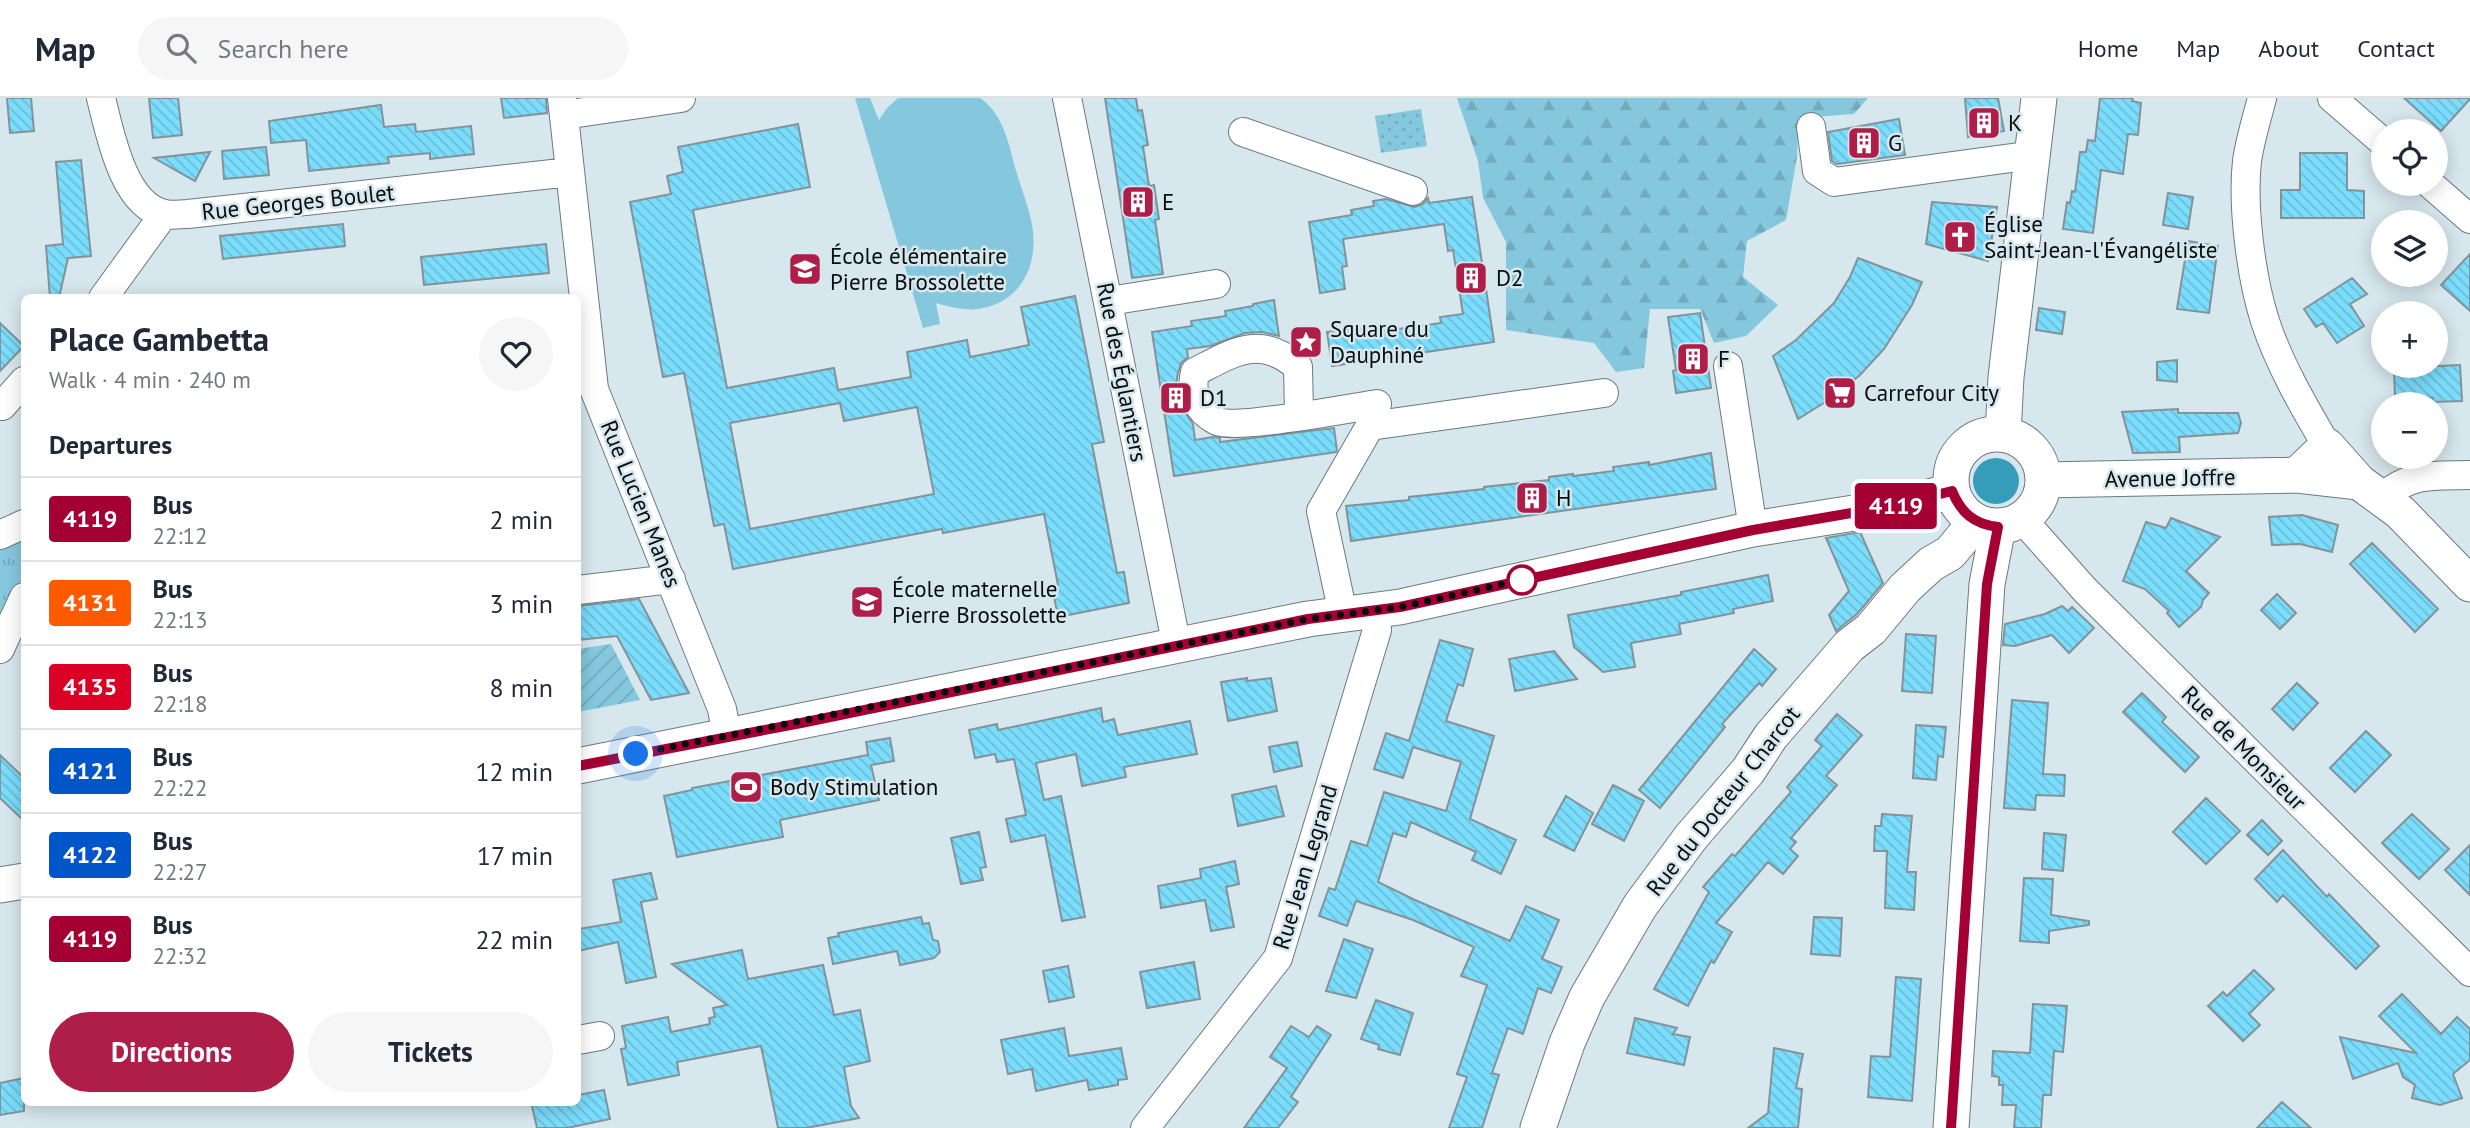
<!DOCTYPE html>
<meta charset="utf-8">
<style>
body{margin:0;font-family:"PT Sans",sans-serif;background:#f6f6f7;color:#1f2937;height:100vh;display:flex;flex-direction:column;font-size:26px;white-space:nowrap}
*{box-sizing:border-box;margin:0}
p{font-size:23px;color:#747a83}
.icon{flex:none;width:38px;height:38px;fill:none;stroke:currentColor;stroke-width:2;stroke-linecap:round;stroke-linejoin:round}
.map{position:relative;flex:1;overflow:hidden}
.drawer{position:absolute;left:21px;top:196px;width:560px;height:812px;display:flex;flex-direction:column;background:#fff;border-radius:10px;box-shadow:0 4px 18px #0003}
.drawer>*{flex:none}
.badge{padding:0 14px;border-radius:5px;font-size:24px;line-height:46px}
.controls{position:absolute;left:2371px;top:21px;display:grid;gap:14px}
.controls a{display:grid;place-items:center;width:77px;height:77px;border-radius:50%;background:#fff;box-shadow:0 4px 18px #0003;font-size:35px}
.you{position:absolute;width:35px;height:35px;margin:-18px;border:5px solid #fff;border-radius:50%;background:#1a73e8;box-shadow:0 0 0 10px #1a73e833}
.map>.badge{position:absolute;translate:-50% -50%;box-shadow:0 0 0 4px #fff}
h2{padding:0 28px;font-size:26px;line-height:63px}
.round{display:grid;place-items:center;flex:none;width:74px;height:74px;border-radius:37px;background:#f6f6f7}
.head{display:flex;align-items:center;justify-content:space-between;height:119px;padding:0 28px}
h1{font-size:33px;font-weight:800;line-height:52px}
.cta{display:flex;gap:14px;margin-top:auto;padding:14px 28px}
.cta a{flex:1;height:80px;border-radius:42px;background:#af1d49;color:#fff;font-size:28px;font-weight:800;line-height:80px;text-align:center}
.cta a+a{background:#f6f6f7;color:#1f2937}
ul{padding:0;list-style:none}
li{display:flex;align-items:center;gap:21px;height:84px;padding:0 28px;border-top:2px solid #e0e1e3}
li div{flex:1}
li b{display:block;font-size:26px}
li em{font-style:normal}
li .badge{min-width:77px;font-weight:700;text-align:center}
header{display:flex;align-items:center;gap:42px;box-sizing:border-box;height:98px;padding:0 35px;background:#fff;border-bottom:2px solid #e0e1e3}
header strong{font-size:33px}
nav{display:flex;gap:38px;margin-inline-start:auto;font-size:24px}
.search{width:490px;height:63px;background:#f6f6f7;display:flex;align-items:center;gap:18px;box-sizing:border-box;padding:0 24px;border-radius:38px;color:#747a83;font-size:26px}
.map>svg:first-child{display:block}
.grass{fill:url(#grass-tufts)}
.forest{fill:url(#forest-firs)}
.park{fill:url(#park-dots)}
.garden{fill:url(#garden-furrows)}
.pitch{fill:#85c8de}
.water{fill:#359cb9}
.building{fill:url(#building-back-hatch);stroke:#839399;stroke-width:2;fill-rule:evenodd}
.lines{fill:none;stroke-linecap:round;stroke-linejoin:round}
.minor-casing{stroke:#6b7a80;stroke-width:30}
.tertiary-casing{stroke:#6b7a80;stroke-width:37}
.minor{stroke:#fff;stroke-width:28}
.tertiary{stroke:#fff;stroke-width:35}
.line-casing{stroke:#fff;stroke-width:16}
.line{stroke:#a50034;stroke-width:10}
.walk{stroke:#080d0f;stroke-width:7;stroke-dasharray:0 12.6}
.stop-dot{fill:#fff;stroke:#a50034;stroke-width:3.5}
.labels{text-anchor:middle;stroke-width:5;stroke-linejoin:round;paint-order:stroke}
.poi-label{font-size:23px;fill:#080d0f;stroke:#d6e7ed;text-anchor:start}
.street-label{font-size:23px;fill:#080d0f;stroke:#d6e7ed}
</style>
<header>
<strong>Map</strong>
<div class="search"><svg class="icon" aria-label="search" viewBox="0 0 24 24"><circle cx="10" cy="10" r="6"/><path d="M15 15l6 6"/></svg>Search here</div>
<nav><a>Home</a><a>Map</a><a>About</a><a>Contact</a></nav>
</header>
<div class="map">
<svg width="2470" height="1030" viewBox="0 0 2470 1030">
<defs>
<pattern id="grass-tufts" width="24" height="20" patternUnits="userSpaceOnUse" patternTransform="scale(1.75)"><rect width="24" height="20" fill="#85c8de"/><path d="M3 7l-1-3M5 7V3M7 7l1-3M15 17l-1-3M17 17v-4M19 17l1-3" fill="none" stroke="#71abbd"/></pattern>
<pattern id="forest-firs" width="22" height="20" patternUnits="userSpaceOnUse" patternTransform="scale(1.75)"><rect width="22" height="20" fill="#85c8de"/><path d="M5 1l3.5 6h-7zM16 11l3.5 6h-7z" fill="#71abbd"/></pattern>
<pattern id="park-dots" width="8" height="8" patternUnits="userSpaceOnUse" patternTransform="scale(1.75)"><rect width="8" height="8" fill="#85c8de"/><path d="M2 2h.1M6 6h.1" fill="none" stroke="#71abbd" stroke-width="1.8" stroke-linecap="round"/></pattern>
<pattern id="garden-furrows" width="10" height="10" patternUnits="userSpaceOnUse" patternTransform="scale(1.75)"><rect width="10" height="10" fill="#85c8de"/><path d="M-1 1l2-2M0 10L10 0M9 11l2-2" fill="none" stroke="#71abbd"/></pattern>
<pattern id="building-back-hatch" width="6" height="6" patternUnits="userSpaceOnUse" patternTransform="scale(1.75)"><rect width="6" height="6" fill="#7bddfc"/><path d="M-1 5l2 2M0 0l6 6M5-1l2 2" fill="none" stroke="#69bcd7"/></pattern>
</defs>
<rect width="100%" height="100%" fill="#d6e7ed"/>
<path class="grass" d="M24 434V480L0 535V446Z"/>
<path class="forest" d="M1457 0H1868L1854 16 1799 20 1797 59 1786 122 1747 143 1743 179 1778 207 1746 238 1714 245 1700 211H1650L1644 270 1616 274 1594 245 1506 232V144L1483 100 1478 63Z"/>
<path class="park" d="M1421 11 1427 48 1381 55 1375 18Z"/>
<path class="garden" d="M611 546 640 602 578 614V551Z"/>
<path class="pitch" d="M855 0H870L879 22 887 10 898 0H980C1005 17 1009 49 1017 76 1022 92 1029 110 1032 127 1039 164 1023 202 983 210 967 214 951 209 936 205L940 226 923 230Z"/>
<path class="water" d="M1973 383a23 23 0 1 1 46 0a23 23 0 1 1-46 0Z"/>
<path class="building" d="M7 0H31L34 33 10 35Z
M149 0H178L182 37 153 40Z
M501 0H546L547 15 504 20Z
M1105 0H1136L1138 13 1142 12 1148 47 1143 48 1149 88 1154 87 1159 121 1155 122 1163 176 1132 180Z
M1965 0H1998L2004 33 1968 39Z
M2100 0H2133L2132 3 2141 5 2138 37 2128 36 2123 76 2101 72 2093 135 2063 131 2067 104 2070 105 2072 93 2075 94 2080 54H2086L2088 42 2095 43Z
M2404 0H2470V1L2441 33Z
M381 7 384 29 415 26 416 34 471 28 474 56 430 61V55L388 59 389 65 309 73 306 42 271 45 269 23Z
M1899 21 1905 57 1837 66 1832 63 1828 34Z
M798 26 810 89 693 112 727 290 834 270 838 292 911 279 907 254 967 242 970 259 1029 247 1021 209 1075 198 1104 344 1092 346 1117 475 1124 474 1129 505 1058 519 1052 488 1058 487 1044 416 943 435 942 431 733 471 724 426 714 428 684 275 663 279 630 104 671 96 667 78 683 74 678 49ZM840 305 844 323 917 309 934 396 750 431 730 325Z
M266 49 269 77 224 81 222 53Z
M210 54 195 83 154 60Z
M2300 55H2347V92L2364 93V120H2281V92H2300Z
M81 62 91 158 68 160 59 200H50L46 148 63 146 56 64Z
M2168 95 2193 99 2188 131 2163 127Z
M1428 100 1429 105 1472 99 1494 244 1332 268 1327 234 1377 229V234L1441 225 1440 219 1463 216 1453 152 1448 153 1444 126 1343 141 1347 168 1342 169 1345 191 1320 195 1309 124 1352 117 1351 112 1374 108 1373 103 1386 101 1415 109 1423 106Z
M1932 104 1997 109 1988 163 1926 146Z
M343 126 345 148 223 161 220 138Z
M2188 143 2218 148 2209 215 2177 211Z
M546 146 549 175 424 187 421 159Z
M2470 156V213L2441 187Z
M1858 160 1922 184 1912 207 1884 251 1860 277 1835 298 1798 321 1773 258 1796 242 1834 205 1850 179Z
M2352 180 2367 196 2350 206 2364 228 2337 245 2323 225 2316 229 2304 211Z
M1274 202 1279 238 1262 234 1245 235 1210 248 1187 251 1188 259 1181 265 1177 279V291L1181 308 1193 326 1195 342 1213 339 1220 340V344L1334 330 1337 352 1336 354 1174 378 1152 234 1192 228 1191 223 1226 218 1225 213 1253 208V206Z
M2039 210 2065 214 2062 236 2036 232Z
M1700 215 1711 290 1676 295 1673 273 1676 272 1668 219Z
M0 225 24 248 0 273Z
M2177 262V284L2157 282V264Z
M2460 267 2462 303 2433 304V300L2395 301 2394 270Z
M2178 311V315H2238L2241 325 2238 335 2179 339 2180 354 2133 355 2122 314Z
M1711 355 1716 391 1351 443 1346 408 1409 402V399L1484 391V389L1549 382V379L1573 376V378L1614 373 1613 369 1649 364V367Z
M2302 417 2338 427 2332 454 2300 446 2272 447 2269 419Z
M2171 420 2220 439 2186 473 2209 495 2203 502 2201 509 2179 529 2167 515 2169 513 2145 491 2123 483 2146 424 2166 430Z
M1860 434 1883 485 1857 516 1836 533 1829 517 1849 493 1826 440Z
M2372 445 2438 511 2415 534 2350 466Z
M1768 477 1773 503 1733 511 1734 515 1679 526 1681 536 1631 545 1635 569 1603 574 1574 549 1568 517 1681 497V494Z
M2277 496 2296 515 2280 531 2261 512Z
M639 501 689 595 651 602 617 538 578 542V508Z
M2062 508 2068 513 2072 509 2094 530 2069 555 2052 537 2015 548 2003 547 2005 526 2045 516Z
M1906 536 1936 538 1932 595 1902 593Z
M1440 542 1473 551 1463 588 1458 586 1446 623 1494 638 1470 721 1516 742 1501 776 1472 762 1476 754 1411 724 1406 739 1393 735 1378 784 1415 802 1510 843 1526 808 1559 822 1542 861 1562 869 1551 895 1538 890 1523 936 1508 930 1492 975 1499 977 1482 1030H1449L1467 979 1457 976 1487 887 1461 878 1474 849 1413 822 1356 803 1347 828 1319 818 1329 790 1335 792 1351 743 1367 748 1384 694 1446 713 1461 664 1413 649 1403 680 1374 671 1386 635 1409 643Z
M1754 551 1776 571 1762 588 1759 585 1722 626 1725 629 1660 710 1639 692Z
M1554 553 1577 581 1515 593 1509 561Z
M1247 580V583L1271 580 1277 613 1228 623 1221 584Z
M2297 585 2318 605 2293 632 2272 611Z
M2142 595 2166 619 2162 624 2199 659 2185 674 2123 614Z
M2012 602 2048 605 2043 676 2065 677 2064 698 2036 697 2035 712 2004 710Z
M1101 610 1103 624 1114 621 1118 637 1190 623 1197 656 1124 669 1126 679 1082 688 1076 656 1036 665 1044 702 1061 698 1085 819 1062 823 1045 737 1011 744 1006 721 1026 717 1014 661 997 664 995 656 975 660 969 632 997 626 998 632Z
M1837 616 1862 637 1826 678 1837 687 1791 740 1796 744 1790 751 1798 758 1783 776 1768 764 1716 825 1732 834 1714 865 1711 863 1688 908 1654 891 1709 794 1703 789 1732 756 1735 758 1791 694 1787 689 1822 648 1815 642Z
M1916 627 1946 629 1943 659 1938 658 1936 682 1913 680Z
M2366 633 2391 657 2355 694 2330 670Z
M890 640 894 663 871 667 879 702 780 722 783 739 677 759 664 698 692 692V690L868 657 866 644Z
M1297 644 1302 668 1274 674 1269 649Z
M0 657 24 680V723L0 700Z
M1613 687 1644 703 1624 743 1592 726Z
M1276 688 1284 718 1238 728 1232 697Z
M1566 698 1593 715 1574 753 1544 738Z
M2206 700 2240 733 2206 766 2173 734Z
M1882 716 1912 718 1907 774H1916L1914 812 1885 810 1887 753H1874L1875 728H1881Z
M2412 716 2449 751 2419 781 2382 745Z
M2262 722 2282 743 2268 757 2247 737Z
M979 734 986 769 980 770 983 782 961 786 951 740Z
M2044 735 2066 737 2063 773 2042 771Z
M2470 747V797L2445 772Z
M2283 752 2327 799 2329 796 2379 848 2356 871 2283 797 2277 804 2255 781Z
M1235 763 1239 786 1226 789 1234 829 1211 833 1205 802 1161 810 1158 788 1201 780 1200 771Z
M651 775 657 801 641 804 656 879 626 885 618 844 578 853V831L621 824 613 782Z
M2024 780 2053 781 2051 817 2089 823V827L2049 833V845L2020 843Z
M921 819 923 826 929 825 933 842 938 843 940 854 934 860 900 867 897 853 833 866 828 840 839 838 838 835Z
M1814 819 1842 820 1840 858 1811 856Z
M1344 841 1373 851 1356 900 1326 893Z
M742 852 748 881 823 867 834 917 860 912 870 963 844 969 851 1008 859 1020 806 1030H778L761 948 677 964 679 977 628 987 621 951 626 950 622 928 668 919 671 934 710 926 709 920 715 919 713 910 727 907 672 866Z
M1194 864 1200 901 1147 910 1140 874Z
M1068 868 1074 899 1049 904 1043 873Z
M2254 872 2274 891 2249 916 2260 927 2243 943 2208 908 2223 894 2227 898Z
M1896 879 1921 881 1912 1003 1868 999 1871 958 1890 959Z
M2402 896 2441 936 2457 919 2470 931V962L2453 976 2462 1000 2440 1007 2412 1000 2415 987 2403 979 2398 965 2353 981 2340 939 2416 955 2379 918Z
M1376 902 1413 915 1400 957 1378 951 1379 947 1361 941Z
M2033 906 2067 908 2063 954 2054 953 2051 997H2043L2041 1030H2014L2016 1007H2002L2003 987H1999V979L1992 978 1993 953 2030 955Z
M1635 920 1677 930 1673 936 1690 939 1684 967 1627 955Z
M1291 928 1309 939 1317 928 1331 937 1291 999 1298 1004 1278 1030H1244L1287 970 1270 959Z
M1064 930 1069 958 1121 950 1127 981 1118 982V987L1089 992 1087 982 1036 993 1032 971 1008 976 1001 942Z
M1774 950 1803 956 1796 990 1802 991 1798 1030H1748L1768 1015Z
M24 980V1013L0 1017V985Z
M604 992 610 1021 567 1030H537L531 1004H578V997Z
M2282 1004 2311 1030H2257Z"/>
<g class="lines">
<defs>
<path id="minor" d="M101 0C110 35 123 108 165 116 172 118 181 116 188 116L570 74
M562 0 594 291 722 611 727 638
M1067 0 1177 549
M2262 0C2257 20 2250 42 2247 63 2242 108 2251 179 2265 223 2279 266 2304 309 2327 348
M2332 0 2384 45
M564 17 681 0
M1811 29 1817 73 1834 84 2019 59 2032 61
M1243 34 1413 93
M2430 86 2470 121
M103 200 164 116
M1109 203 1216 186
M1728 268 1753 431
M2 308 24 283
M1299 317 1298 269C1260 236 1234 254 1195 274 1190 295 1197 313 1217 323 1234 332 1351 310 1377 306L1370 328
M2381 400C2411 374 2432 378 2470 377
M2022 421 2085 492 2470 874
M0 437 24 426
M578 492 671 481
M1343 516 1321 413 1370 328 1604 295
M0 551 24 499
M578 942 600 938
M1145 1030 1278 860 1377 532 1375 512"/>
<path id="tertiary" d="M1951 382a46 46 0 1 1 92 0a46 46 0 1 1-92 0Z
M2003 336 2006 279 2039 0
M2297 377 2327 348 2359 384 2400 414 2470 486
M2043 382 2297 377 2359 384
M578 668 1308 521 1400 509 1753 431 1892 409 1952 393
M0 787 24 783
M1538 1030 1567 945 1587 899 1640 808 1691 739 1748 673 1771 638 1849 548 1871 531 1905 490 1931 466 1950 455 1965 437 1973 422
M1951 1030 1987 486 1998 429"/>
</defs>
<use href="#minor" class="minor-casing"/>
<use href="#tertiary" class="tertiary-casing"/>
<use href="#minor" class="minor"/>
<use href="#tertiary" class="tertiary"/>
</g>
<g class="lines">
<defs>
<path id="line" d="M578 668 801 625 1308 521 1400 509 1753 432 1892 408 1952 393C1961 415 1974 426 1998 429L1987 486 1951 1030"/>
</defs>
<use href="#line" class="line-casing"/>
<use href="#line" class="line"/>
<path class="walk" d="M636 656 1308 521 1400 509 1522 482"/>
</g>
<defs>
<symbol id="building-square" viewBox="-11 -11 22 22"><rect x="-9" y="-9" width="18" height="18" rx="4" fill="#af1d49" stroke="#d6e7ed"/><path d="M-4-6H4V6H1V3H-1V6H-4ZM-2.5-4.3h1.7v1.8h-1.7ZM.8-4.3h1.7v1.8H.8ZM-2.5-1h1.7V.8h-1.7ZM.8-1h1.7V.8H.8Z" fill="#fff"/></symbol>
<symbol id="church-square" viewBox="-11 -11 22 22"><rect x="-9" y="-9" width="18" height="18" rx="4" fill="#af1d49" stroke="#d6e7ed"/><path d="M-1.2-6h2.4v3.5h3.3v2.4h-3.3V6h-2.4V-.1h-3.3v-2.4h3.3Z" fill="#fff"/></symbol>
<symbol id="school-square" viewBox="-11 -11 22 22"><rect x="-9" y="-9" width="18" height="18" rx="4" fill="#af1d49" stroke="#d6e7ed"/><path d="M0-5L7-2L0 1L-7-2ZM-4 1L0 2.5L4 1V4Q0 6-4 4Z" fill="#fff"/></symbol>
<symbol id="sight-square" viewBox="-11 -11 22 22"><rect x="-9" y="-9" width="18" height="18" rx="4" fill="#af1d49" stroke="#d6e7ed"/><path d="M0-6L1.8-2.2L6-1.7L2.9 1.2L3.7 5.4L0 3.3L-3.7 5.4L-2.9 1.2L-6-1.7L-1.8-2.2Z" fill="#fff"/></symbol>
<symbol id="supermarket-square" viewBox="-11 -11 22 22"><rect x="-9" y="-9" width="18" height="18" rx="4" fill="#af1d49" stroke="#d6e7ed"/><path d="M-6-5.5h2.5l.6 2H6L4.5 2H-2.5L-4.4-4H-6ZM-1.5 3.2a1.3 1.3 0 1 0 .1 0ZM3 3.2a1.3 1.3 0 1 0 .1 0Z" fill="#fff"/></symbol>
<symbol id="stadium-square" viewBox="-11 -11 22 22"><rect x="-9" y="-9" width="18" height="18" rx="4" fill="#af1d49" stroke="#d6e7ed"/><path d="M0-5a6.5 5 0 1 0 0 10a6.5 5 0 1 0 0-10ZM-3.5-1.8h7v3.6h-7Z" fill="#fff"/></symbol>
</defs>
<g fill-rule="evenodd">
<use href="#building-square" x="1965" y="6" width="38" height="38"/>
<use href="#building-square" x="1845" y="26" width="38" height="38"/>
<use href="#building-square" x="1119" y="85" width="38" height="38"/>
<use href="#church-square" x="1941" y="120" width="38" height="38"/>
<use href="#school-square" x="786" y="152" width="38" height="38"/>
<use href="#building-square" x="1452" y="161" width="38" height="38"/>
<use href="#sight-square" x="1287" y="225" width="38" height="38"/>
<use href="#building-square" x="1674" y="242" width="38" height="38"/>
<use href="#supermarket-square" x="1821" y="276" width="38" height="38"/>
<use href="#building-square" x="1157" y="281" width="38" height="38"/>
<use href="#building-square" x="1513" y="381" width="38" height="38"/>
<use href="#school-square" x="848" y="485" width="38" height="38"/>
<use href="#stadium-square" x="727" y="670" width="38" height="38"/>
</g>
<circle class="stop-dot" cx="1522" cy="482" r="14"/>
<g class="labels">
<g class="poi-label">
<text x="2008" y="33">K</text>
<text x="1888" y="53">G</text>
<text x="1162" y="112">E</text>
<text x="1984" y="134">Église<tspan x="1984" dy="26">Saint-Jean-l'Évangéliste</tspan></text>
<text x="830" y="166">École élémentaire<tspan x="830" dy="26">Pierre Brossolette</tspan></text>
<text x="1496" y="188">D2</text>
<text x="1330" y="239">Square du<tspan x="1330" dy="26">Dauphiné</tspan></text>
<text x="1718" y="269">F</text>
<text x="1864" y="303">Carrefour City</text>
<text x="1200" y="308">D1</text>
<text x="1556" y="408">H</text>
<text x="892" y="499">École maternelle<tspan x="892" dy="26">Pierre Brossolette</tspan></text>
<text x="770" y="697">Body Stimulation</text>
</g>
<g class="street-label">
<text transform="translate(298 104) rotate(-6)" y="8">Rue Georges Boulet</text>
<text transform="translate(1122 274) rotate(79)" y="8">Rue des Églantiers</text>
<text transform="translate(2170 380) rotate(-1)" y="8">Avenue Joffre</text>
<text transform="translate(641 406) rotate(68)" y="8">Rue Lucien Manes</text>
<text transform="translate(2244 650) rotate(45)" y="8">Rue de Monsieur</text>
<text transform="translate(1723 703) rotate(-52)" y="8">Rue du Docteur Charcot</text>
<text transform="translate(1305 769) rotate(-73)" y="8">Rue Jean Legrand</text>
</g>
</g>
</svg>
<div class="controls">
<a><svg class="icon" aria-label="locate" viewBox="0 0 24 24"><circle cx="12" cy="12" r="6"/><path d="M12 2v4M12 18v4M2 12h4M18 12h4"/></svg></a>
<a><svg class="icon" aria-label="layers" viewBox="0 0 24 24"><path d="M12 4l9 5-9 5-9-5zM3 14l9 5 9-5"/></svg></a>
<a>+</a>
<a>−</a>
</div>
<div class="you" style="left:636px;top:656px"></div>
<b class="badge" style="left:1896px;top:408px;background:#a50034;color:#fff">4119</b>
<section class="drawer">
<div class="head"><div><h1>Place Gambetta</h1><p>Walk · 4 min · 240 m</p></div><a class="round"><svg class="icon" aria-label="heart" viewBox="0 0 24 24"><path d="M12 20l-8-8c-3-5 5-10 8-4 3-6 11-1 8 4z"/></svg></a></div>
<h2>Departures</h2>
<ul>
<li><span class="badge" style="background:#a50034;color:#fff">4119</span><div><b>Bus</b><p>22:12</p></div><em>2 min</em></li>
<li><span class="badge" style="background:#ff5a00;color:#fff">4131</span><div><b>Bus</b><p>22:13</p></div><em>3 min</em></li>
<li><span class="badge" style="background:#dd0026;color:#fff">4135</span><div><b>Bus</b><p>22:18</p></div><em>8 min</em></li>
<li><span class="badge" style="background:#0055c8;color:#fff">4121</span><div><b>Bus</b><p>22:22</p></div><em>12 min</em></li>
<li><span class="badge" style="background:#0055c8;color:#fff">4122</span><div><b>Bus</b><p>22:27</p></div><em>17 min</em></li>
<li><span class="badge" style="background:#a50034;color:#fff">4119</span><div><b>Bus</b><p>22:32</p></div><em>22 min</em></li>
</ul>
<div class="cta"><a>Directions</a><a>Tickets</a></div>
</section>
</div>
